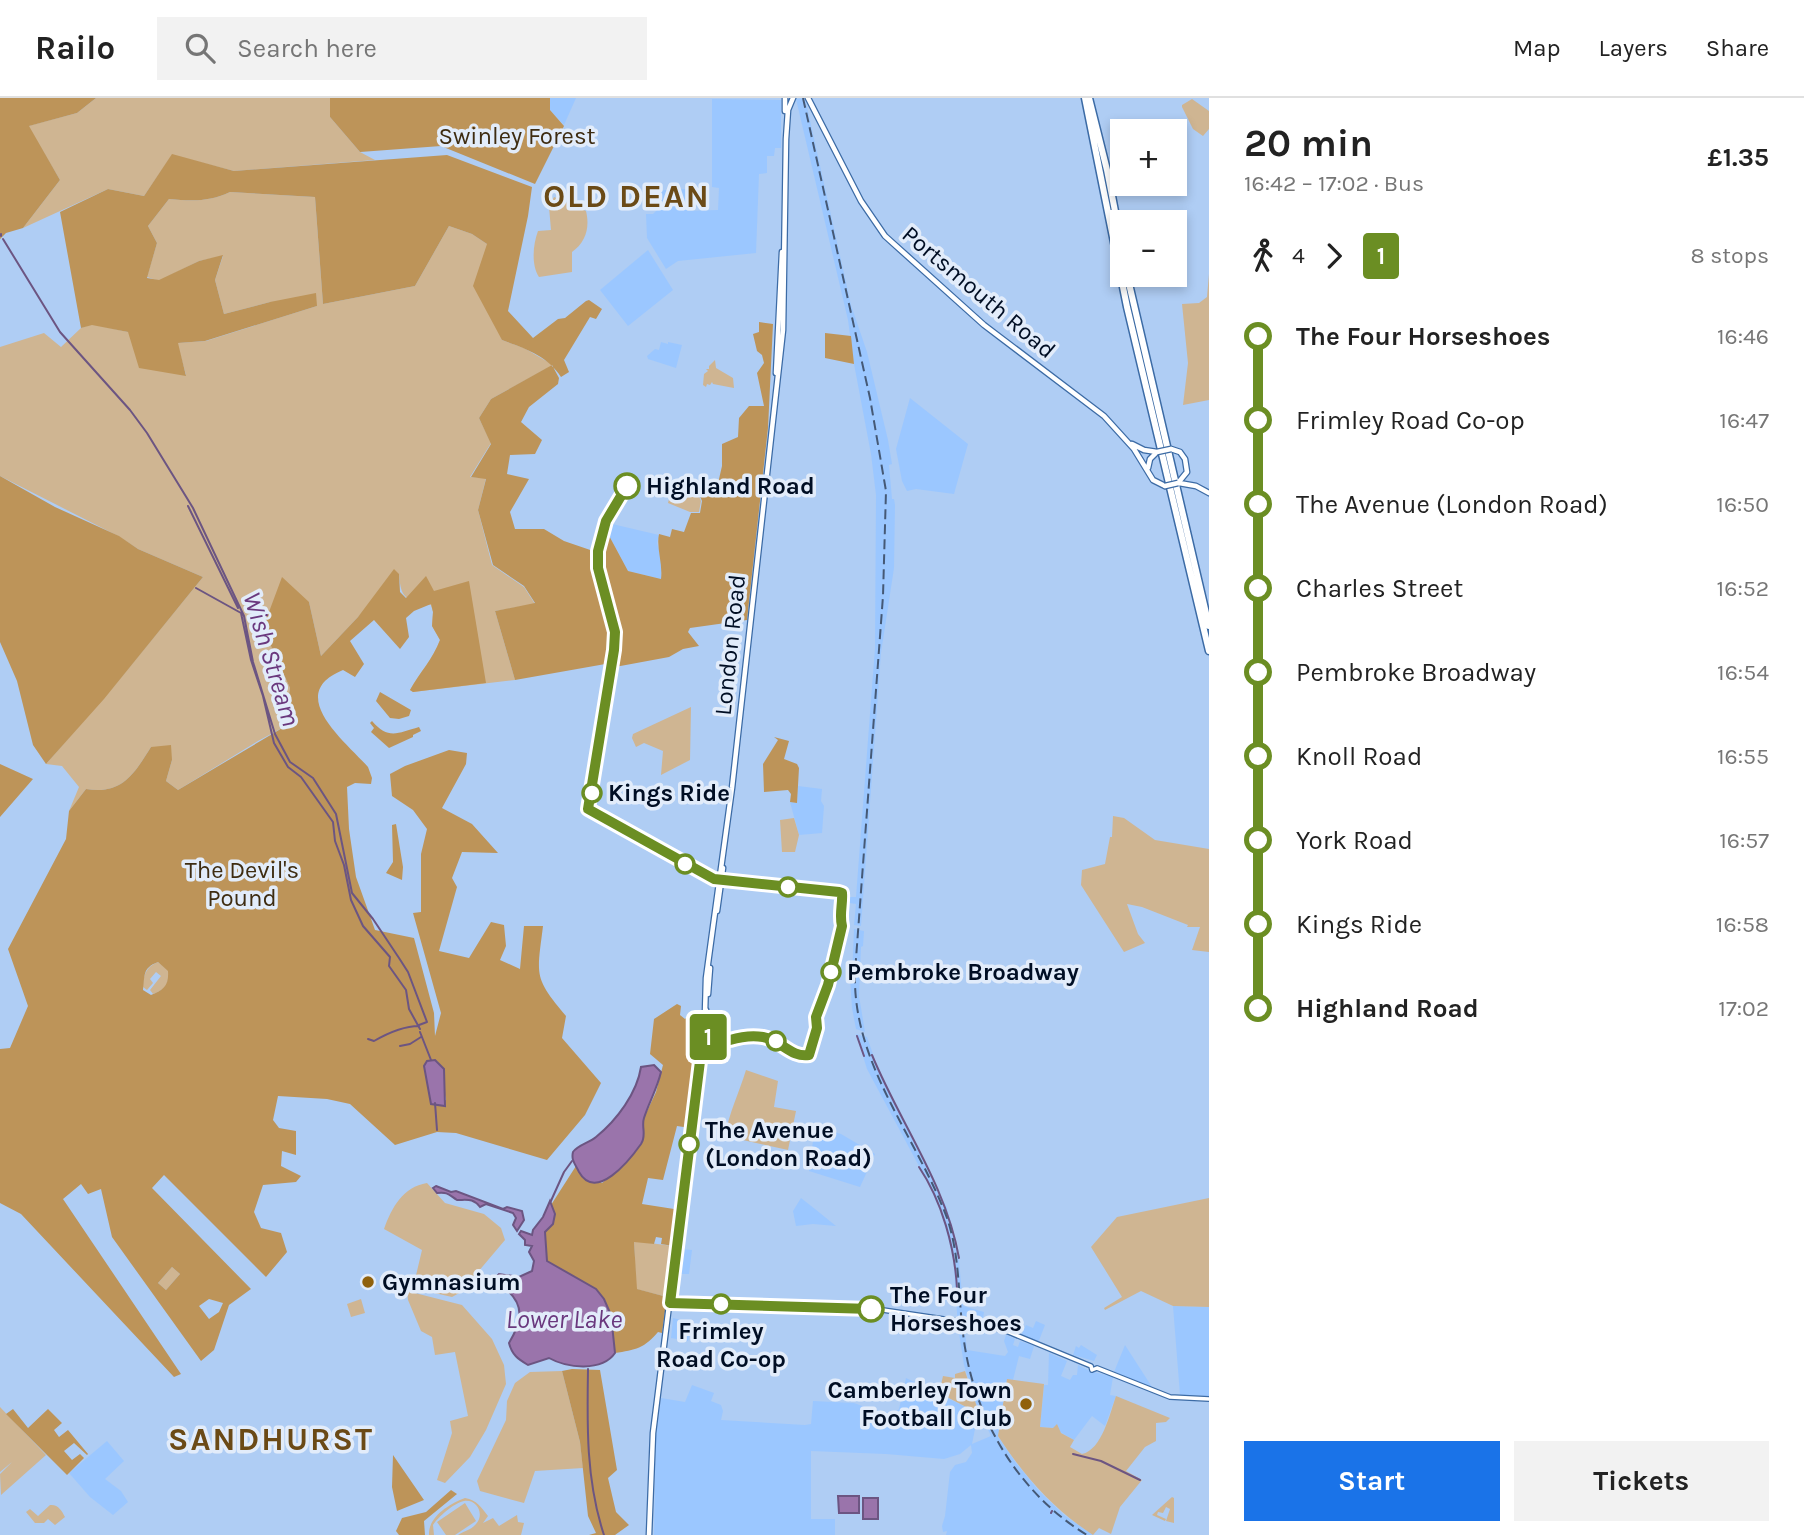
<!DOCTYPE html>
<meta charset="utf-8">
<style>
body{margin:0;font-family:Karla,sans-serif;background:#f2f2f2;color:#222;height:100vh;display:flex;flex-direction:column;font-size:26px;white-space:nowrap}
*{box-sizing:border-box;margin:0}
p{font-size:23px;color:#767676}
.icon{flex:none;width:38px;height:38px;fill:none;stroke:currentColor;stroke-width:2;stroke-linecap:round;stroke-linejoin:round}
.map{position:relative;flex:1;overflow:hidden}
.sheet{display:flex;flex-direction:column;background:#fff;width:595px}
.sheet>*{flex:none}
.badge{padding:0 14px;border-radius:5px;font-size:24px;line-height:46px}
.buttons{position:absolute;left:1110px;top:21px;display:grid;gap:14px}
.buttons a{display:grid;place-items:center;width:77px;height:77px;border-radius:0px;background:#fff;box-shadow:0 4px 10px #0003;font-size:35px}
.map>.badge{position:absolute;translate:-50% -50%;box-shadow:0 0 0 4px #fff}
.legs{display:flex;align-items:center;gap:10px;height:77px;padding:0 35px;font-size:23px}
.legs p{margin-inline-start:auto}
.summary{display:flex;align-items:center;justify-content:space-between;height:119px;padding:0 35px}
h1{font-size:38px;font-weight:700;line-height:52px}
.action{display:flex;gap:14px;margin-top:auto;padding:14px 35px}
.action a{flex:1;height:80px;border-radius:0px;background:#1a73e8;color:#fff;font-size:28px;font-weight:700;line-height:80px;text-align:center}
.action a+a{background:#f2f2f2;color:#222}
ul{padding:0 35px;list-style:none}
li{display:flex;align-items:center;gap:24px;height:84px;font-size:26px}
li i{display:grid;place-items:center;width:10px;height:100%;margin:0 9px;background:currentColor}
li i::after{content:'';width:18px;height:18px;margin:-9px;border:5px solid;border-radius:50%;background:#fff}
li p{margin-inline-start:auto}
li:first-child i{background:linear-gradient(#0000 50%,currentColor 0)}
li:last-child i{background:linear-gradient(currentColor 50%,#0000 0)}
header{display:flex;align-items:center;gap:42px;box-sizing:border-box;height:98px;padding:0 35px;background:#fff;border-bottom:2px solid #e0e0e0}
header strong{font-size:33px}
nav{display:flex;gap:38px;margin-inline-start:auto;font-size:24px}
.search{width:490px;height:63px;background:#f2f2f2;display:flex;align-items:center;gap:18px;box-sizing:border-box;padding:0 24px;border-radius:0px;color:#767676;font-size:26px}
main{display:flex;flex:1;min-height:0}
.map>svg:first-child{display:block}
.built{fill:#9bc7ff}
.green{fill:#cfb592}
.forest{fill:#bd9459;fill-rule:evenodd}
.water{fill:#9a74ab;stroke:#6c5582;stroke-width:2}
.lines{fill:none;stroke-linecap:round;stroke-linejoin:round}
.stream{stroke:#6c5582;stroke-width:2}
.secondary-casing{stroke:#3c6ba5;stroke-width:6}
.primary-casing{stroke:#3c6ba5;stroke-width:7}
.motorway-casing{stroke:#3c6ba5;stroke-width:9}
.secondary{stroke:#fff;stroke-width:3.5}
.primary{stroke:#fff;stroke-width:4.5}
.motorway{stroke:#fff;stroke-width:6}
.rail{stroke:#455976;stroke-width:2;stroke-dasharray:10 5;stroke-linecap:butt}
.secondary-bridge-casing{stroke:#3c6ba5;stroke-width:6;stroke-linecap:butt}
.primary-bridge-casing{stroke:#3c6ba5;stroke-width:7;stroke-linecap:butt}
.secondary-bridge{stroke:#fff;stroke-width:3.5}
.primary-bridge{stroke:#fff;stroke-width:4.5}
.line-1-casing{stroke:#fff;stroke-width:16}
.line-1{stroke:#6b8e23;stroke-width:10}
.stop-1-dot{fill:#fff;stroke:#6b8e23;stroke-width:3.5}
.poi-dot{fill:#90610c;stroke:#e2ecfa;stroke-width:2.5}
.labels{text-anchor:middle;stroke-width:7;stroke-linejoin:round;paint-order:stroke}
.park-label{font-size:24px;fill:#3e2c11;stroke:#e2ecfa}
.street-label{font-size:24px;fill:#000e24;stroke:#e2ecfa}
.stop-label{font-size:24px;font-weight:bold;fill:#000e24;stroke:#e2ecfa;text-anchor:start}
.poi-label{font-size:24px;font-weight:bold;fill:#000e24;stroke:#e2ecfa;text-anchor:start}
.water-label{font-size:26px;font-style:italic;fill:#6a387e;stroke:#e2ecfa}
.district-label{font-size:32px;font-weight:bold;letter-spacing:2px;fill:#6b4a16;stroke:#e2ecfa}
</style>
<header>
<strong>Railo</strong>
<div class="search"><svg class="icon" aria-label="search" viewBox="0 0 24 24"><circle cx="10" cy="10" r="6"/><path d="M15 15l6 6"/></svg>Search here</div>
<nav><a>Map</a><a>Layers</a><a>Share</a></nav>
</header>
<main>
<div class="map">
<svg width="1209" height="1437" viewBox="0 0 1209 1437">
<rect width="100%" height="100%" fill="#afcdf4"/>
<path class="built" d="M550 0H576L564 27 550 12Z
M805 0 851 207 867 254 888 342 892 366 889 367 892 401H894L895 407 894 470 881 555 861 828 854 827 856 806 843 804 844 799H856L875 550 876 397 871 356 854 266 848 222 796 1Z
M712 1 781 2V50H775L774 58H767V75L759 76 756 155 678 163 666 171 647 140 646 116H653L658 111 646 110 645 93 687 91V113L718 112 719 90 712 89Z
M648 152 673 192 628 228 600 192Z
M661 244 668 246V244L682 247 676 270 648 261 647 258 655 251 659 252Z
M910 300 968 346 954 396 916 391 907 393 902 383 896 351Z
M608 425 659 437 657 445 662 463 661 481 628 473 606 432Z
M798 688 822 691 821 703 824 708 822 735 799 737 790 704 797 705Z
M854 831 864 833 863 848 861 849 859 898 865 934 856 931 852 910 850 880 852 879Z
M856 936 867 939 877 968 947 1110 958 1151 963 1208 984 1214 983 1220 992 1223 987 1227 963 1218 967 1252 1005 1258 1008 1254 1004 1243 1006 1237 1015 1241 1013 1247 1018 1249 1020 1243 1034 1248 1030 1261 1019 1258 1013 1282 1007 1281 998 1339 1016 1365 1039 1393 1064 1417 1093 1437H946L947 1433 943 1434 942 1428 945 1418 950 1374 955 1367 966 1364 972 1355 971 1347 960 1356 944 1361 886 1356 811 1353V1421H835V1437H654L656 1339 661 1300 685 1304 692 1287 714 1295 711 1303 721 1307 723 1313 721 1322 805 1327 811 1326 813 1303 854 1305 879 1314 895 1315 899 1311 906 1280 976 1314 975 1319 977 1321 972 1346 991 1338 975 1303 964 1267 958 1229 953 1158 941 1115 928 1085 867 971Z
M815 1028 841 1036 875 1056 860 1089 809 1073Z
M801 1100 815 1111 836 1128 813 1126 796 1128 793 1113Z
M679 1151 692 1152 689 1176H676Z
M1173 1208 1209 1209V1298L1180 1297Z
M673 1220 693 1225 688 1243 671 1240Z
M1036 1223 1045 1227 1038 1245 1021 1238 1026 1227 1033 1230Z
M1081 1247 1097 1257 1094 1263 1073 1257 1076 1248 1079 1250Z
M1125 1247 1152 1289 1114 1274Z
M1049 1255 1067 1263 1061 1278 1070 1282 1073 1277H1077L1078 1267 1090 1273 1113 1279 1110 1297 1116 1298 1105 1328 1092 1318 1074 1342 1053 1330 1040 1329 1044 1287H1048Z
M107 1343 124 1363 105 1381 121 1393 128 1404 113 1417 90 1399 69 1375Z"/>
<path class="green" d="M96 0H330V19L360 54 375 62 234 73 172 57 144 98 108 91 23 130 60 82 28 28 77 15Z
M1192 1 1209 13V31L1203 38 1193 31 1182 9V7Z
M230 94 315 99 323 206 415 188 449 128 472 136 487 146 502 242 524 250 553 267 491 301 479 320 491 345 470 379 486 380 478 412 492 467 524 489 535 506 495 513 515 582 413 594 410 592C420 574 433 561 440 542L432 528 433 514 431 507C407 500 401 504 399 476L321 558 309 504 264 530 290 590 284 629 258 643 178 692 166 683 172 662 151 649C134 676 122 697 86 691L69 713 79 689 62 668 46 666 114 588 203 479 138 451 118 438 0 378V249L44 235 61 249 81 230 92 226 128 234 186 277 177 245 206 243 317 208 270 204 224 216 215 182 223 158 199 163 159 183 147 179 157 145 148 128 169 101C192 103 209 104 230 94Z
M554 99 586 113C590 129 586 144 572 154V174L539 179C531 167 533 146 538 133L551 132 549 109Z
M1209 176V302L1183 307 1188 265 1182 206 1199 205 1207 199Z
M715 262 716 270 733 280 734 290 713 286 712 284 710 287 707 286 706 289 703 287 704 276 708 273 706 271H709V268Z
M674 383 695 390 701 403 699 414H690L668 405Z
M691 609 690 662 661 677 663 653 644 645 636 649 632 640 633 636Z
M1113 718 1124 720 1155 742 1209 751V854L1192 852 1200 829H1187L1188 827 1142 809 1127 806 1138 836 1145 845 1124 854 1081 787 1082 772 1105 766 1110 739H1112Z
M794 720 799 737 795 754H782L780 722Z
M158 864 169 873C169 886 165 892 153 896L150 892 161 878 156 874 150 881 153 885 147 892 143 889C143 877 146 869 158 864Z
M746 972 778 983 774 1009 796 1013 788 1052 725 1038C729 1015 739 995 746 972Z
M427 1085 445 1105 484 1116 501 1130 505 1142 461 1194 452 1199 413 1190 422 1152 384 1131C392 1109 403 1089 427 1085Z
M1209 1100V1209L1173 1208 1141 1193 1105 1212 1104 1210 1122 1199 1091 1149 1117 1119Z
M634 1143 673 1148 667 1199 636 1191Z
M172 1169 180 1176 166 1192 158 1185Z
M407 1193 462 1207 492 1241 504 1267 506 1286 486 1332 470 1359 445 1385 437 1382 452 1335 450 1323 468 1318 455 1254 435 1257 432 1239 421 1233 408 1202Z
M361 1201 365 1215 351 1219 347 1206Z
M562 1273 580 1344 583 1370 535 1373 524 1405 480 1393 477 1383 506 1322 507 1303 515 1285 530 1274Z
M965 1273 977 1309 976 1314 939 1295 943 1278 955 1280V1276Z
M1007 1281 1044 1286 1040 1329 1053 1330 1057 1326 1061 1335 1074 1342 1070 1349 1082 1356C1102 1352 1110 1315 1116 1298L1170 1320 1166 1324 1156 1325V1343L1145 1349 1126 1373 1142 1382 1120 1409 1111 1436 1099 1430 1093 1437C1053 1411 1024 1378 998 1338Z
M0 1309 46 1357 1 1397 0 1376 12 1364 0 1374Z
M1172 1399 1174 1400V1425L1166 1423 1170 1411 1166 1409 1163 1415 1158 1414 1157 1417 1166 1421 1165 1423 1152 1417Z
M465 1400C477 1402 481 1409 488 1418L483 1425 493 1420 499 1428 517 1417 518 1424 524 1425 521 1437H458C465 1432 470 1433 476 1426 485 1416 477 1401 464 1403 454 1405 438 1419 433 1427L434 1437H429C428 1419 449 1406 465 1400Z
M465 1405 476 1423 455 1437H446L437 1424Z
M50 1407C58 1406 62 1413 65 1419L55 1427 48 1421 44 1425H35L26 1414 30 1411 38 1418Z"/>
<path class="forest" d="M0 0H96L77 15 29 28 60 82 23 130 6 135 0 141Z
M330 0H550V12L564 28 535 86 441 48 360 54 330 19Z
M172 56 234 73 447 57 532 89 528 118 508 213 533 240 558 221 565 220 586 203 589 202 602 211 596 221 590 219 564 262 569 274 561 279C548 258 524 250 502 242L473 188 487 146 472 136 449 128 415 188 323 206 315 99 230 94C209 104 192 103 169 101L148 128 157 145 147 180 159 182 199 163 223 157 215 182 224 216 270 204 316 195 317 208 205 243 178 245 186 278 139 270 128 234 92 227 81 230 60 114 108 91 144 98Z
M759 224 773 226 768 330 747 522 690 530 688 534 699 548 683 551 669 559 615 569 611 565 515 582 495 513 535 505 524 488 493 467 478 412 486 381 471 379 491 346 479 320 491 301 552 267 559 280 558 286 529 309 521 324 542 342 535 356 510 357 507 376 529 381 510 414 515 431H544L564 443 599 455 606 432 628 473 661 481C663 465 656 450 659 436L670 439 672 431 684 434 691 415H700L702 403 696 389 716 394 722 368V346L738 339 739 320 749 308H764L757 275 764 265 762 257 757 253 753 236 759 234Z
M825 235 851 238 854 266 825 260Z
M0 378 55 409 119 438 138 451 203 479 104 601 46 666 33 647 17 583 0 544Z
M394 471 399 476 400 494 406 500 426 478 434 493 469 483 486 585 413 594 410 592C420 574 433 561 440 542L432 528 433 514 431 506 414 513 406 520 409 539 400 551 374 522 350 543 364 566 355 579 343 572C284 596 345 643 368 669L372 680 371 686 355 685 347 689 349 731 356 779 375 832 414 840 434 915 435 938 441 915 413 815 421 814V756L427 731 413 712 392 698 390 676 405 668 449 652 467 655 466 666 442 710 472 726 498 755 462 754 452 780 457 789 439 853 469 860 491 824 504 827 506 848 500 862 520 871 524 828H543C537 878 533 879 566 918L562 940 601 985 585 1017 547 1062 456 1035 437 1034 395 1047 350 1006 327 1001 278 998 273 1022 279 1030 296 1033V1057L282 1053 281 1068 301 1078 296 1084 263 1087 254 1114 261 1130 281 1135 287 1154 266 1179 164 1077 152 1090 251 1191 229 1207 214 1252 201 1263 112 1139 101 1091 88 1096 81 1086 63 1101 181 1276 174 1279 21 1116 0 1105V951L10 950 28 908 8 851 66 741 69 713 86 691C122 697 134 676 151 649L171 647 172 662 166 683 178 692 284 629 290 590 263 530 282 479 309 504 321 558 358 519ZM158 864 168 873C169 887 164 892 151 897L143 892C145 878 142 870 158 864ZM437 963 444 971 443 987 446 1002 431 1006ZM172 1169 180 1176 166 1192 158 1185ZM209 1201 223 1205 219 1214 209 1221 199 1208Z
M380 594 411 612 409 618 399 621 390 620 376 603Z
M372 623C388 642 398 635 419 629L421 633 413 637V639L389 650 371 634 374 630 370 625Z
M774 639 789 643 784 661 797 666 799 670 797 705 790 704 791 696 788 692 764 694 763 666 778 642Z
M0 666 33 681 0 719Z
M396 726 403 769 402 782 386 775 393 764 392 727Z
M677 906 681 908 680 917 685 921 692 914H694L701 927 690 1030 677 1028 663 1082 648 1080 642 1106 674 1111 676 1105 680 1106 673 1148 661 1146 662 1140 656 1139 654 1146 634 1144 637 1191 667 1199 662 1235 658 1234C645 1250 635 1252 615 1255L611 1217 596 1191 547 1163 545 1134C551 1124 559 1120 551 1107L576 1068 602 1085 621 1069 641 1046 642 1024 656 994 663 967 650 956 654 921Z
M572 1271 600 1272 617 1372 608 1380 616 1414 629 1427 615 1437H589L596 1435 588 1418 580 1344 562 1273Z
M13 1311 28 1330 48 1311 62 1325 54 1332 59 1339 68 1332 88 1356 87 1357 74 1345 64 1353 72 1362 80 1356 84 1360 67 1377 6 1316Z
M393 1357 424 1402 397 1413 392 1389Z
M451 1392 457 1396 424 1423 425 1437H399L396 1433 402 1420 426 1414Z"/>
<path class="water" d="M435 962 444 971 445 1008 431 1006 424 968 427 963Z
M654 967 661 974C657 991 649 1004 644 1020 641 1029 647 1037 641 1046 629 1063 596 1104 579 1074 575 1066 571 1062 573 1054 578 1047 589 1045 596 1039 617 1022 637 995 641 969Z
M436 1088 451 1094 456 1093 503 1111 507 1109 522 1113 524 1122 517 1133 513 1127 516 1120 513 1115 486 1106 480 1109C473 1100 468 1102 457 1102 448 1096 448 1094 437 1095L433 1090Z
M550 1103 555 1116 553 1126 545 1134 547 1163 596 1191 604 1201 611 1217 615 1255C602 1274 567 1270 549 1260L528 1267C518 1261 512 1257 509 1245 521 1225 526 1208 506 1191 500 1187 497 1186 496 1179L499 1176 519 1179 532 1173 534 1163 529 1154 532 1148 525 1147V1142L519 1136 521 1133 532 1137 533 1132 543 1119Z
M838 1398H859V1415H839Z
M863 1400H878V1421H863Z"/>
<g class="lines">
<path class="stream" d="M1 136V138
M3 141 60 234 130 312 147 335 193 410 244 518 253 564 275 636 290 664 313 680 336 716 352 795 373 821 399 860 408 874 427 924 419 927
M188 408 238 510
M196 490 241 515 251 562 263 598 274 645 288 669 301 679 333 724 335 743 344 767 351 802 363 828 390 859 389 868 406 892 409 911 420 931
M420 934 431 962
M857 938 864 958
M368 941 374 943C388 935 404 928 419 928
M400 948 410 946 421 939
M872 957C900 1025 946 1086 959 1160
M435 1005 437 1032
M919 1069C942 1103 955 1150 957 1191
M550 1105 564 1074 572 1063
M588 1271C587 1327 586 1383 604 1437
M1073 1356 1101 1363 1140 1382
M1051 1415 1052 1413"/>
<defs>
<path id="secondary" d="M669 1205 883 1212 957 1223
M965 1224 1006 1233 1091 1268 1092 1272 1097 1270 1170 1299 1209 1301"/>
<path id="primary" d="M808 0 861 103 885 138 984 227 1104 318 1134 351 1153 382 1165 388
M785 13V0
M776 275 782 154
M1132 346 1144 352 1157 354
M1171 351 1180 354 1185 361 1187 374 1178 385
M1148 370 1150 361 1157 354
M1179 385 1196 388 1209 395
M717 813 723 770
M708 896 710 870
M705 915 706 880 732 690 783 232 786 41 788 12 793 0
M649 1437 653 1335 706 912"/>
<path id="motorway" d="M1085 0 1127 209 1209 553
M1089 0 1107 72 1122 149
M1127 177 1209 528"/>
</defs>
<use href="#secondary" class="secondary-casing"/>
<use href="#primary" class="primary-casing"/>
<use href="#motorway" class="motorway-casing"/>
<use href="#secondary" class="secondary"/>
<use href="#primary" class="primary"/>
<use href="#motorway" class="motorway"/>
<path class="rail" d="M803 0 870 300 886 393 883 498 855 874C852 966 916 1037 947 1120 960 1158 958 1196 963 1235 972 1316 1016 1394 1087 1437"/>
<defs>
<path id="secondary-bridge" d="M957 1223 965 1224"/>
<path id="primary-bridge" d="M1157 354 1171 351
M1165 388 1178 385"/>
</defs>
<use href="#secondary-bridge" class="secondary-bridge-casing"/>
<use href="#primary-bridge" class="primary-bridge-casing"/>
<use href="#secondary-bridge" class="secondary-bridge"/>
<use href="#primary-bridge" class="primary-bridge"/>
</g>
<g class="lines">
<defs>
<path id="line-1" d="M627 388 606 423 598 453V470L615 534 614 552 588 711 714 781 839 794 842 795C843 806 839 816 842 828L828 887 816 919 817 930 809 957C791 960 781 942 763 939 752 937 740 939 730 942 724 944 710 939 703 939L670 1205 871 1211"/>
</defs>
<use href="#line-1" class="line-1-casing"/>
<use href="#line-1" class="line-1"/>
</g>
<g class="stop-1-dot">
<circle cx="627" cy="388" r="12"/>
<circle cx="592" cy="695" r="9"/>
<circle cx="685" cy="766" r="9"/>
<circle cx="788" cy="789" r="9"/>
<circle cx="831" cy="874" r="9"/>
<circle cx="776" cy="943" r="9"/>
<circle cx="689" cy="1046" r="9"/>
<circle cx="721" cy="1206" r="9"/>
<circle cx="871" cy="1211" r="12"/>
</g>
<g class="poi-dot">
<circle cx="368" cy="1184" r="7"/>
<circle cx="1026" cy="1306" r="7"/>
</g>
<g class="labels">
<g class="park-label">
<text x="517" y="46">Swinley Forest</text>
<text x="242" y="780">The Devil's<tspan x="242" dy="28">Pound</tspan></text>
</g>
<g class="street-label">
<text transform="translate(979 194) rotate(40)" y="8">Portsmouth Road</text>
<text transform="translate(730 547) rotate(-84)" y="8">London Road</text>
</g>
<g class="stop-label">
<text x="646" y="396">Highland Road</text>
<text x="608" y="703">Kings Ride</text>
<text x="847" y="882">Pembroke Broadway</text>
<text x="705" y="1040">The Avenue<tspan x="705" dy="28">(London Road)</tspan></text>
<text x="890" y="1205">The Four<tspan x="890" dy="28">Horseshoes</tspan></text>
<text x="721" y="1241" text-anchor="middle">Frimley<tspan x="721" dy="28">Road Co-op</tspan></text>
</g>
<g class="poi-label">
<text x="382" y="1192">Gymnasium</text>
<text x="1012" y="1300" text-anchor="end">Camberley Town<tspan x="1012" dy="28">Football Club</tspan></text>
</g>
<g class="water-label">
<text transform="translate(272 561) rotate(73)" y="9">Wish Stream</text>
<text x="564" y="1230">Lower Lake</text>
</g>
<g class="district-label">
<text x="627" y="109">OLD DEAN</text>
<text x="271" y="1352">SANDHURST</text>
</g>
</g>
</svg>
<div class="buttons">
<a>+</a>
<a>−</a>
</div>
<b class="badge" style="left:708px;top:939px;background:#6b8e23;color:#fff">1</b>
</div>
<section class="sheet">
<div class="summary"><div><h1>20 min</h1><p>16:42 – 17:02 · Bus</p></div><b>£1.35</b></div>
<div class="legs"><svg class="icon" aria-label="walk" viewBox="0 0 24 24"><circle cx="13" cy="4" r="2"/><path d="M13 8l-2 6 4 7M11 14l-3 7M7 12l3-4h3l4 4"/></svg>4<svg class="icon" aria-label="forward" viewBox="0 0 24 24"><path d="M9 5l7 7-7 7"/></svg><b class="badge" style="background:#6b8e23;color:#fff">1</b><p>8 stops</p></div>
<ul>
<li><i style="color:#6b8e23"></i><b>The Four Horseshoes</b><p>16:46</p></li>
<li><i style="color:#6b8e23"></i><span>Frimley Road Co-op</span><p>16:47</p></li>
<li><i style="color:#6b8e23"></i><span>The Avenue (London Road)</span><p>16:50</p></li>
<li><i style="color:#6b8e23"></i><span>Charles Street</span><p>16:52</p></li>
<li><i style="color:#6b8e23"></i><span>Pembroke Broadway</span><p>16:54</p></li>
<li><i style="color:#6b8e23"></i><span>Knoll Road</span><p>16:55</p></li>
<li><i style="color:#6b8e23"></i><span>York Road</span><p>16:57</p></li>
<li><i style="color:#6b8e23"></i><span>Kings Ride</span><p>16:58</p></li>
<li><i style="color:#6b8e23"></i><b>Highland Road</b><p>17:02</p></li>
</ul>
<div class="action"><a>Start</a><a>Tickets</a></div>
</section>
</main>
